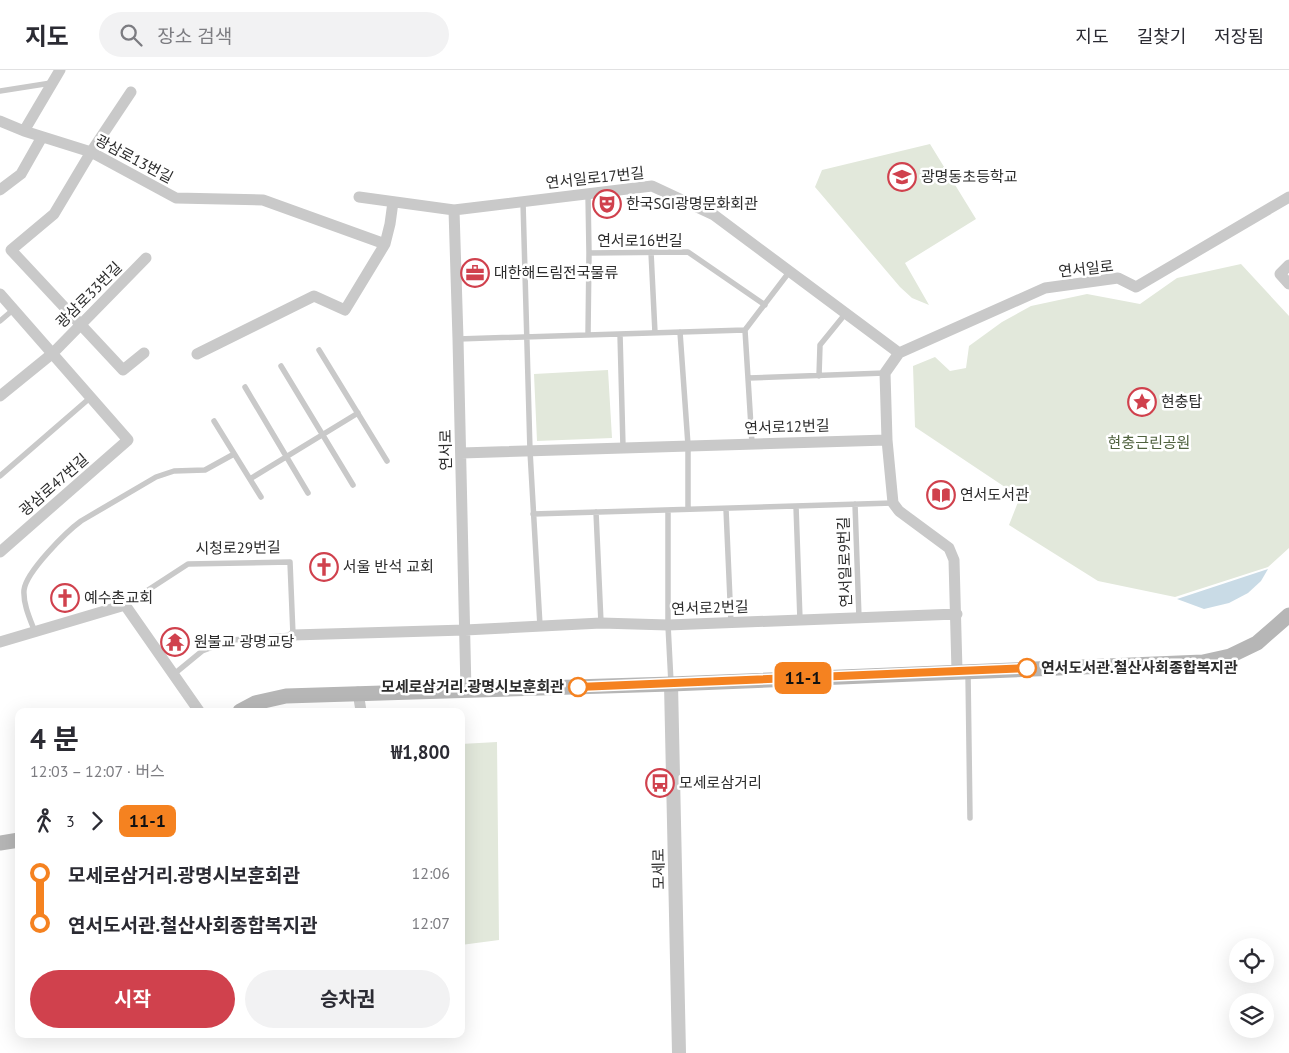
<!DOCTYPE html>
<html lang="ko">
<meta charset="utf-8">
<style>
body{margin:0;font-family:"PT Sans","Noto Sans KR",sans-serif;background:#f2f2f3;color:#2b2b33;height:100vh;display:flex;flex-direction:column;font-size:19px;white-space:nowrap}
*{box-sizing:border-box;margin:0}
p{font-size:16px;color:#7c7c81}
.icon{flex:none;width:28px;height:28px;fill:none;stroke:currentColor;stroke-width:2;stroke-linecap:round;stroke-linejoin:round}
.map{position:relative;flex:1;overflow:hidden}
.side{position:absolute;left:15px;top:638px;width:450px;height:330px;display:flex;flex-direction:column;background:#fff;border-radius:10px;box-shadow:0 5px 20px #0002}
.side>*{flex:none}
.badge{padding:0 10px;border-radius:8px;font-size:18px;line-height:32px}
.fabs{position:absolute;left:1229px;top:868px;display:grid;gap:10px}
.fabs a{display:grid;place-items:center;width:45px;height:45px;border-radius:50%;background:#fff;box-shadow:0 5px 20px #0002;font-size:25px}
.map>.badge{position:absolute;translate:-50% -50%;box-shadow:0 0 0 2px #fff}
.legs{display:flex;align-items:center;gap:8px;height:55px;padding:0 15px;font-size:16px}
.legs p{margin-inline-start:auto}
.overview{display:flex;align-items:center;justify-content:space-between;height:85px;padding:0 15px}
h1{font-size:28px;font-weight:700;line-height:38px}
.action{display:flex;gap:10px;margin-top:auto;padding:10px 15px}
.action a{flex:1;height:58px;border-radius:30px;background:#d0414d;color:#fff;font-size:20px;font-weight:700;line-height:58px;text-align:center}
.action a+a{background:#f2f2f3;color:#2b2b33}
ul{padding:0 15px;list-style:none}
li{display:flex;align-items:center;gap:18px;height:50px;font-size:19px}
li i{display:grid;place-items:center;width:8px;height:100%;margin:0 6px;background:currentColor}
li i::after{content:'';width:12px;height:12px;margin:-6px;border:4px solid;border-radius:50%;background:#fff}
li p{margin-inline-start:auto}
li:first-child i{background:linear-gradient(#0000 50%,currentColor 0)}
li:last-child i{background:linear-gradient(currentColor 50%,#0000 0)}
header{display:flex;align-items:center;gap:30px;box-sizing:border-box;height:70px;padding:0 25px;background:#fff;border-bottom:1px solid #e1e1e2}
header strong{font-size:24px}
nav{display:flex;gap:28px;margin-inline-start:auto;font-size:18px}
.search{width:350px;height:45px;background:#f2f2f3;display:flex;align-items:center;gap:12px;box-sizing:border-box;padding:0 18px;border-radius:28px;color:#7c7c81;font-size:19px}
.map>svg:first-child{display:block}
.green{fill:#e2e8db}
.water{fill:#c9dbe6}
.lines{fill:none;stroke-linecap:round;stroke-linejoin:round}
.service{stroke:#c9c9c9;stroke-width:5.5}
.minor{stroke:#c9c9c9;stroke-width:11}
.tertiary{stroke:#c9c9c9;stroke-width:14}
.secondary{stroke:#b6b6b6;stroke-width:15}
.line-1-casing{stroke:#fff;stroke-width:11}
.line-1{stroke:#f58220;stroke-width:8}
.stop-1-dot{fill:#fff;stroke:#f58220;stroke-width:2.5}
.labels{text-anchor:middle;stroke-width:5;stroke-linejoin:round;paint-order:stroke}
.street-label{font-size:15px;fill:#2c2c2c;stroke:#fff}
.poi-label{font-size:15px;fill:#2c2c2c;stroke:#fff;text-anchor:start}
.park-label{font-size:15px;fill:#50623f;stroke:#fff}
.stop-label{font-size:15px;font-weight:bold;fill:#2c2c2c;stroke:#fff;text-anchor:start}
</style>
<header>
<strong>지도</strong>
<div class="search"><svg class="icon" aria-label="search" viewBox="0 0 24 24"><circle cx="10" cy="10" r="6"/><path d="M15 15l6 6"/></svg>장소 검색</div>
<nav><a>지도</a><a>길찾기</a><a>저장됨</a></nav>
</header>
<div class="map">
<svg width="1289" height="983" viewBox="0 0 1289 983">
<rect width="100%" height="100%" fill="#fff"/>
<path class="green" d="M930 74 976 149 905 193 929 235 912 228 900 217 815 117 822 100Z
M1241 194 1289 246V478L1268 497 1175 527 1098 511 1009 455 1020 427 915 357 913 296 935 287 950 301 966 298 969 276 1002 252 1031 236 1087 224 1140 234 1177 208Z
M608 300 612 368 537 371 534 304Z
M497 672 499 870 461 875V674Z"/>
<path class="water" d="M1268 499 1261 511 1248 523 1229 533 1204 539 1177 529Z"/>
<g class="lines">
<path class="service" d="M0 21 51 13
M588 124 589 183 588 265
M523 132 530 381 540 556
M651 182 655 263
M589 183 688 182 765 235
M0 251 14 239
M680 262 688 375V439
M620 264 623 377
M458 269 745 260
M319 280 387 391
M281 296 353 415
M819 306 820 275 846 243
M748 308 885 303
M245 317 308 423
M214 351 261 427
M752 373 745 260 790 201
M0 406 91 327
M250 409 358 343
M855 434 859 548
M796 436 800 550
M726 439 731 553
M668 440V555L671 613
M596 442 601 553
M533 444 893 433
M125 535 188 494 290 492 293 565 232 570 202 581 174 604
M35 562C30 549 23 534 24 520 26 502 66 462 81 451L156 407 174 401 205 400 234 384
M968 603 970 748"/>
<path class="minor" d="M131 22 91 82 54 144 11 180 123 300 144 283
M0 51 24 61 91 82 176 128 263 130 385 174
M24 61 60 0
M0 120 21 104 42 67
M359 127 454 140 652 116 714 145 899 283
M454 140 458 269 466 621
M1289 195 1280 204 1289 214
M0 224 128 370 0 482
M197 284 314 226 345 240 385 174 390 154 393 132
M0 326 53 283 146 188
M461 383 887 370
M293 565 465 560 601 553 668 555 957 544
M0 572 125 535 199 641
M957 601 954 490 949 478 899 441 893 433 887 370 885 303 899 283 1045 218 1118 208 1136 217 1289 127
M358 622 361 641"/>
<path class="tertiary" d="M671 614 679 983"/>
<path class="secondary" d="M240 641 255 633 286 626 671 614 1203 592 1230 586 1257 573 1289 545
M0 773 19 770"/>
</g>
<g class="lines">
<defs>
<path id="line-1" d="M578 617 1027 598"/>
</defs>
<use href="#line-1" class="line-1-casing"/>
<use href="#line-1" class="line-1"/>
</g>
<defs>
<symbol id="school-ring" viewBox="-11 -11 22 22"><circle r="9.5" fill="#fff" stroke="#d0414d" stroke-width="1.5"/><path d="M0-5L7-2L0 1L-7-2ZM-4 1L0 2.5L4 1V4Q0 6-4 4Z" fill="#d0414d"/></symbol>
<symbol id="theatre-ring" viewBox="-11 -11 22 22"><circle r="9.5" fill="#fff" stroke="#d0414d" stroke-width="1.5"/><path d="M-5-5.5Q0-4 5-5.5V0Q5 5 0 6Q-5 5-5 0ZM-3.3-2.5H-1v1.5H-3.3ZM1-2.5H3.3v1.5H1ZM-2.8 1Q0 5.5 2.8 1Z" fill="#d0414d"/></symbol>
<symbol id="office-ring" viewBox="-11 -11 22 22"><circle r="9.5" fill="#fff" stroke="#d0414d" stroke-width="1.5"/><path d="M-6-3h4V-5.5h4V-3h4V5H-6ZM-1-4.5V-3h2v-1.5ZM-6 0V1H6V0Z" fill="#d0414d"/></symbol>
<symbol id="sight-ring" viewBox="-11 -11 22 22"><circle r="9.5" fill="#fff" stroke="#d0414d" stroke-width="1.5"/><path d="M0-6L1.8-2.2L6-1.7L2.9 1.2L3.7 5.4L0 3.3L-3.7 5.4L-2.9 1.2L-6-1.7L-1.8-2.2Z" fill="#d0414d"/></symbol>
<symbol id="library-ring" viewBox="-11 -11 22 22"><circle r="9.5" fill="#fff" stroke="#d0414d" stroke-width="1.5"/><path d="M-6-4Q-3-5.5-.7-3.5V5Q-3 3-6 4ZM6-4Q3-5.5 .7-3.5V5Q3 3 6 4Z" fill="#d0414d"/></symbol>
<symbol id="church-ring" viewBox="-11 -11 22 22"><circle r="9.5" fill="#fff" stroke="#d0414d" stroke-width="1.5"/><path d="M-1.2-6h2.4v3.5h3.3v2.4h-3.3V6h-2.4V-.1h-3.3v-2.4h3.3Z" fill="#d0414d"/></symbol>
<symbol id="temple-ring" viewBox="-11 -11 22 22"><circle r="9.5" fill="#fff" stroke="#d0414d" stroke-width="1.5"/><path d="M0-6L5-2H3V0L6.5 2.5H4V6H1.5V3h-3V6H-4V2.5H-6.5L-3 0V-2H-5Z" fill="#d0414d"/></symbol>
<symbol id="bus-ring" viewBox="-11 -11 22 22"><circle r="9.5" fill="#fff" stroke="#d0414d" stroke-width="1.5"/><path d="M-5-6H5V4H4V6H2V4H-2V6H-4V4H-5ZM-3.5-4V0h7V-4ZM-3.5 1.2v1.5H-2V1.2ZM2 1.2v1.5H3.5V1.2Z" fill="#d0414d"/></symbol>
</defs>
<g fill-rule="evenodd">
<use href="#school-ring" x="886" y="91" width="32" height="32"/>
<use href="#theatre-ring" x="591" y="118" width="32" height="32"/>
<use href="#office-ring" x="459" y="187" width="32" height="32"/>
<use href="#sight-ring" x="1126" y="316" width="32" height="32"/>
<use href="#library-ring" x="925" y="409" width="32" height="32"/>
<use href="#church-ring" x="308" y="481" width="32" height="32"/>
<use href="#church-ring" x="49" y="512" width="32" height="32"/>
<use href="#temple-ring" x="159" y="556" width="32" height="32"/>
<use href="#bus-ring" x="644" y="697" width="32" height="32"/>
</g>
<g class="stop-1-dot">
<circle cx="1027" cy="598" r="9"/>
<circle cx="578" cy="617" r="9"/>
</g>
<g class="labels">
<g class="street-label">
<text transform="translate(134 89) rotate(28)" y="5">광삼로13번길</text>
<text transform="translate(595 108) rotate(-6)" y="5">연서일로17번길</text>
<text x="640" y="176">연서로16번길</text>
<text transform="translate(1086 199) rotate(-6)" y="5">연서일로</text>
<text transform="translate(89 225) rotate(-45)" y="5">광삼로33번길</text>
<text transform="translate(787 357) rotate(-2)" y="5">연서로12번길</text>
<text transform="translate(446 380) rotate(-91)" y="5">연서로</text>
<text transform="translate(54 415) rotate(-41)" y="5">광삼로47번길</text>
<text transform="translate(238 478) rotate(-1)" y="5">시청로29번길</text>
<text transform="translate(845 492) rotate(-92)" y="5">연서일로9번길</text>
<text transform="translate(710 538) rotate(-2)" y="5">연서로2번길</text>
<text transform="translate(659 799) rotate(-91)" y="5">모세로</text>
</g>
<g class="poi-label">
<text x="921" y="112">광명동초등학교</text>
<text x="626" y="139">한국SGI광명문화회관</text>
<text x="494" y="208">대한해드림전국물류</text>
<text x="1161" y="337">현충탑</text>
<text x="960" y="430">연서도서관</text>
<text x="343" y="502">서울 반석 교회</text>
<text x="84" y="533">예수촌교회</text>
<text x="194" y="577">원불교 광명교당</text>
<text x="679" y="718">모세로삼거리</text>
</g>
<g class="park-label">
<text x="1149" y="378">현충근린공원</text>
</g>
<g class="stop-label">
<text x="1041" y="603">연서도서관.철산사회종합복지관</text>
<text x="564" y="622" text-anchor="end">모세로삼거리.광명시보훈회관</text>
</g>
</g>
</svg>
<div class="fabs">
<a><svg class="icon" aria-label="locate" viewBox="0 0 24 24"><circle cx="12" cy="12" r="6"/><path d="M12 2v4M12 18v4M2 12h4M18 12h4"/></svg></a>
<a><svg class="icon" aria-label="layers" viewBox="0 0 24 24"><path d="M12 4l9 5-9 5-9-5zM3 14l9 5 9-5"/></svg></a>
</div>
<b class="badge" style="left:803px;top:608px;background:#f58220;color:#111">11-1</b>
<section class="side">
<div class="overview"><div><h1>4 분</h1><p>12:03 – 12:07 · 버스</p></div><b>₩1,800</b></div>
<div class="legs"><svg class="icon" aria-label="walk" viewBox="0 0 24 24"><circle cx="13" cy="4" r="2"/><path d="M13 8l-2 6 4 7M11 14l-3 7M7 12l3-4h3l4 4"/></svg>3<svg class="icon" aria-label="forward" viewBox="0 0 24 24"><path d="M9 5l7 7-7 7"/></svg><b class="badge" style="background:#f58220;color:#111">11-1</b></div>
<ul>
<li><i style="color:#f58220"></i><b>모세로삼거리.광명시보훈회관</b><p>12:06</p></li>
<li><i style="color:#f58220"></i><b>연서도서관.철산사회종합복지관</b><p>12:07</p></li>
</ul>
<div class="action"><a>시작</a><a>승차권</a></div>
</section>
</div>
